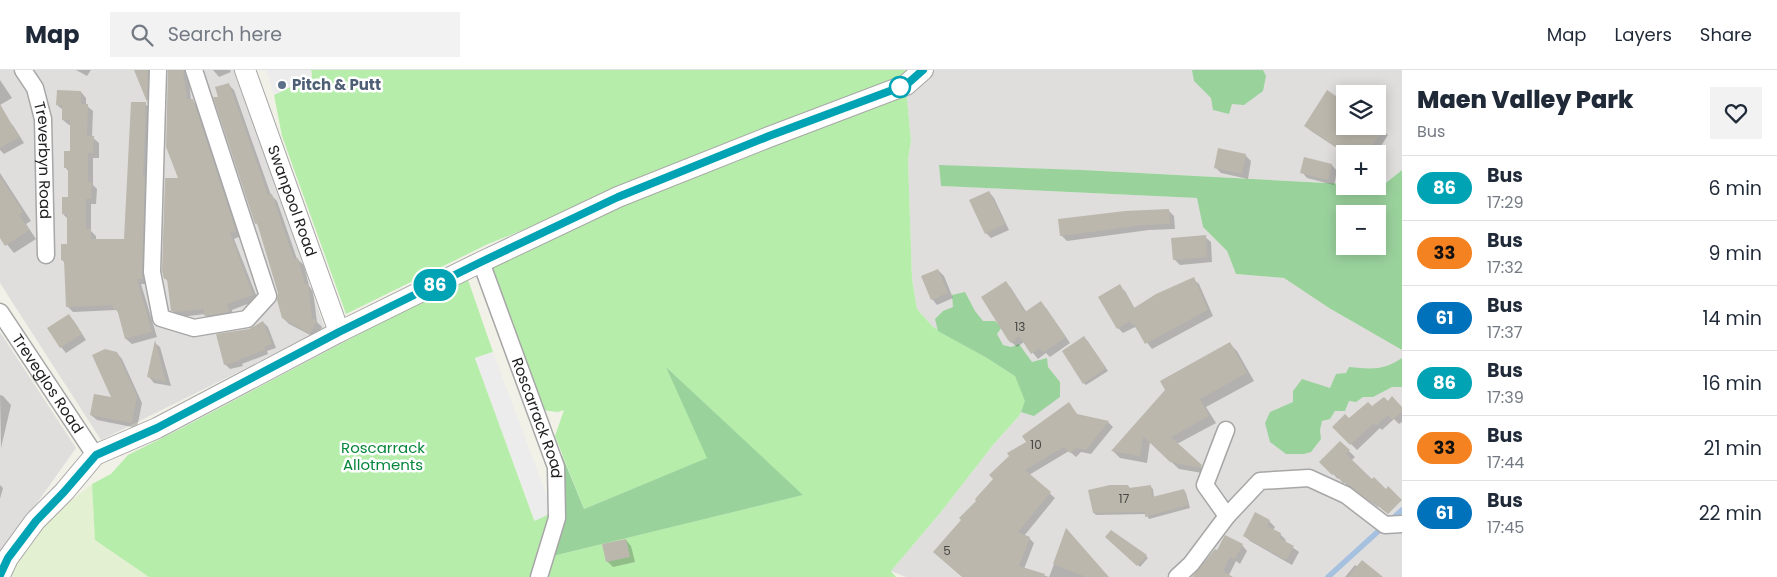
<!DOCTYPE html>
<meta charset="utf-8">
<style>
body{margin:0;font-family:Poppins,sans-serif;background:#f2f2f3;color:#1f2937;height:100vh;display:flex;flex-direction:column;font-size:19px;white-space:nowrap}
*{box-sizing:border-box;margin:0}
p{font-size:16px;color:#747a83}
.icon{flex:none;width:28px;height:28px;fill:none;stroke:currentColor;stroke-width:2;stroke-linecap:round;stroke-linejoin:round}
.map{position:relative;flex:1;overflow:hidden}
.drawer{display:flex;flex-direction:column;background:#fff;width:375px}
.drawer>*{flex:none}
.badge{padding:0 10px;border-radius:16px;font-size:18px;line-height:32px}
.buttons{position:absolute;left:1336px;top:15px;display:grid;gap:10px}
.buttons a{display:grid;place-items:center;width:50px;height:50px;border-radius:0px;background:#fff;box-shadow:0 2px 12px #0003;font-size:25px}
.map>.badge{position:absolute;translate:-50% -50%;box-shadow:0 0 0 2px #fff}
.round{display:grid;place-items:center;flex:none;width:52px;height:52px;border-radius:0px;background:#f2f2f3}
.overview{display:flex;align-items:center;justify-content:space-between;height:85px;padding:0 15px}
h1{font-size:24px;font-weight:800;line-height:38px}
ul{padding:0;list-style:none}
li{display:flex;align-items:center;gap:15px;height:65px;padding:0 15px;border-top:1px solid #e0e1e3}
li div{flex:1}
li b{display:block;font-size:19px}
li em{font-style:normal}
li .badge{min-width:55px;font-weight:700;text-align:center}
header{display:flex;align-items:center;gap:30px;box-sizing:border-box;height:70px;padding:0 25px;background:#fff;border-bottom:1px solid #e0e1e3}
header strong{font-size:24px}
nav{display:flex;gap:28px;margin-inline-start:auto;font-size:18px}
.search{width:350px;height:45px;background:#f2f2f3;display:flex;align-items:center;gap:12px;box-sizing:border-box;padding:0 18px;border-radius:0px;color:#747a83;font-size:19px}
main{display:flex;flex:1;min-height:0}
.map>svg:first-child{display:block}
.residential{fill:#dfdedd;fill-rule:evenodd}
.farmland{fill:#e4f0d2}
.grass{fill:#b6edab}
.forest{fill:#9ad29c;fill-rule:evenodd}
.parking{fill:#ececec}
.shadow{fill:#0003}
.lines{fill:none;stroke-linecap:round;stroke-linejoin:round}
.stream{stroke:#a6c0e0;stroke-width:5.5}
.building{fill:#bbb7ac}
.minor-casing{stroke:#a7a7a7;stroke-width:19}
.tertiary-casing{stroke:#a7a7a7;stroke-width:22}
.minor{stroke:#fff;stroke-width:16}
.tertiary{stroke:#fff;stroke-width:20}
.line-casing{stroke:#fff;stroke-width:11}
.line{stroke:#00a3b4;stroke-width:8}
.service-dot{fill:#5c6f8a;stroke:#fff;stroke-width:2}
.stop-dot{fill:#fff;stroke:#00a3b4;stroke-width:2.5}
.labels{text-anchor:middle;stroke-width:5;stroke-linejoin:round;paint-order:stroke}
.number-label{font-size:12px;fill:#474643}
.service-label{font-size:15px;font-weight:bold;fill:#4e5e75;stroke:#fff;text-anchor:start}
.street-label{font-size:15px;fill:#202020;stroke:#fff}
.park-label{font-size:15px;fill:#07863b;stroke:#fff}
</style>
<header>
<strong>Map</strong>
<div class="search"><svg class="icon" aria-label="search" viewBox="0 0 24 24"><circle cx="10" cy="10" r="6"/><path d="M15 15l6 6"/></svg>Search here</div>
<nav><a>Map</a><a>Layers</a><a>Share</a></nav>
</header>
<main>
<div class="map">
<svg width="1402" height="507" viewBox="0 0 1402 507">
<rect width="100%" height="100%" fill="#f1f1e7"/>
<path class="residential" d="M0 0H236L325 259 101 370 0 213Z
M928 0H1402V100L1382 116H1378V84H1345V114L1083 100 939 96 942 116 1198 128 1203 157 1227 181 1236 204 1284 208 1329 238 1402 280V507H906L891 501 941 442 993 375 1019 346 1025 331 987 288 933 257 917 239 912 209 908 89 911 71 906 17ZM1345 24H1378V56H1345Z
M0 262 76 378 0 485Z"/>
<path class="farmland" d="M92 414 95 470 149 507H9L14 491 40 456Z"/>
<path class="grass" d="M311 0H923L488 174 346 244 282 66 274 25 312 6Z
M906 17 911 71 908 89 912 209 917 239 933 257 987 288 1015 306 1026 331 1019 346 993 375 941 442 891 501 896 507H545L553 486 802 425 667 298 708 388 584 439 555 366 564 340 558 342 541 340 487 195 621 131Z
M467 207 493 282 475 288 534 450 553 442 536 498 531 507H149L95 470 92 414 111 404 128 385 182 358Z"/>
<path class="forest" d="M1192 0H1263L1266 6 1263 21 1244 35 1232 34 1229 44 1213 40 1211 28 1194 11Z
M939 95 1083 100 1345 114V116H1382L1402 100V280L1329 238 1284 208 1236 204 1227 181 1203 157 1197 128 941 116ZM1345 144H1378V176H1345Z
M965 222 975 241 983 251H995L1002 257 997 264 1003 275 1011 277 1019 274 1032 292 1047 288 1048 297 1060 312V327L1034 346 1021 342 1025 331 1015 306 987 288 938 261 935 249 943 241 953 237 952 225Z
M1402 288V317H1392L1373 327H1363L1356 332 1349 331 1345 341H1335L1330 349 1322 351 1320 360 1321 369 1311 382 1304 384H1286L1270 372 1265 353 1270 342 1293 332V321L1302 309 1330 318 1336 304 1346 303 1349 297C1371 299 1383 301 1402 288Z
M666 297 803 425 553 486 563 449 562 385 584 439 707 388Z"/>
<path class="parking" d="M266 0H311L312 6 274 25Z
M493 282 553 442 535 451 475 288Z"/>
<path class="shadow" d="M76 0H91L87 6Z
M137 0H155L152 35 148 31 137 4Z
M169 0H188L191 30 198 36 241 166 234 169 258 230 232 240 233 247 210 251 205 244 181 247 178 246 172 240 169 213 165 208 180 109Z
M213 0H230L231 2 219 7Z
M0 10 12 28 0 35Z
M228 14 234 20 271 125 277 131 297 189 304 195 309 216 313 221 317 252 322 257 316 268 289 254 283 248 279 223 260 157 256 153 220 28Z
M81 22 86 28V35L93 41 92 67 99 73V88H93V115L97 119 96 134H91V161L96 166V170H126L145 34 151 39 148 214H141L157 267 132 274 126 269 120 244 116 240 73 242 67 236 65 193 62 190 68 175V149L63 144 69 129V102L65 97 71 83V55H69L63 50V40L57 35Z
M1345 34V56H1378L1388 65 1376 84H1346L1311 61 1305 56Z
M9 51 14 57 24 73 4 84 0 80V56Z
M1219 79 1246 86 1251 91 1248 109 1221 103 1215 97Z
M1305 88 1332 95 1337 101 1334 115 1307 108 1302 102Z
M0 103 31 151 26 154 36 169 14 183 0 166Z
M989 122 994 128 1009 160 991 168 986 163Z
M1168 140 1174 146 1175 159 1149 160 1067 171 1061 165Z
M1205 167 1211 172 1212 192 1180 195 1174 189Z
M938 200 944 206 953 228 937 235 932 229Z
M1193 209 1199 214 1213 246 1152 279 1135 257 1123 263 1118 258 1119 216 1125 221 1135 239Z
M1006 212 1011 218 1027 243 1046 238 1070 273 1050 287 1046 283 1038 289 1024 272 1017 277 1009 270Z
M69 246 74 251 86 270 66 283 61 277 49 258Z
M263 252 268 257 276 278 267 281 268 284 242 294 243 296 230 299 225 294 249 260Z
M1087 270 1108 301 1086 315 1084 313Z
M155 273 160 277 171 316 154 313 149 307Z
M1230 274 1237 281 1254 311 1206 337 1216 353 1177 374 1208 404 1179 399 1150 372 1147 393 1120 388 1113 381Z
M117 283 122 289 142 333 137 358 97 350 91 345 113 328Z
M0 325 3 326 11 335 1 378Z
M1388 332 1402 338V352L1399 354 1394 349 1382 360 1380 358 1357 380 1334 357 1372 337Z
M1073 339 1078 345 1108 352 1113 357 1091 384 1081 382 1076 387 1069 381 1029 405 1055 428 1024 466 1029 468 1034 473 1024 499 1049 507 1067 461 1108 507H962L978 431 1028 372Z
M1340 372 1355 387 1351 391 1386 429 1378 437 1352 418H1350L1340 408 1338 409 1321 392Z
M0 415 3 418 0 429Z
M1128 416 1131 419 1150 416 1153 419 1154 428 1184 420 1186 423 1190 438 1149 449 1146 444 1096 445 1094 443Z
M1269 451 1275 457 1273 460 1280 464 1286 470 1285 472 1299 482 1292 495 1250 471 1245 466Z
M1107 467 1146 486 1148 488 1140 497Z
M626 470 631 476 635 492 613 497 607 491Z
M1242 475 1247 481 1240 494 1236 491 1229 505 1222 507H1193L1218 482Z
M1355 495 1358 497 1380 507H1345Z"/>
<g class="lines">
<path class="stream" d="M1391 450 1402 440
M1328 507 1384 456"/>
</g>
<path class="building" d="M134 0H148L147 32Z
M168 0H183L187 29H193L236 161 230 163 253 225 227 234 229 242 204 246V239L175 242 171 241 167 209H164L162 201 165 108H178L166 77Z
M229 13 268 125 272 124 294 189 298 188 305 214H308L312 248 317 251 310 264 282 248 277 230 278 223 257 153 255 154 213 27H218L215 17Z
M57 20 81 21V34H88L87 66H94L93 83H88V112H92L91 129H86V159H91V169H124L131 32H146L143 107H145L142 202 143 209H137L152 262 125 269 117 239 114 240 112 235 66 237 64 190H61V174H67V144H62V127H68V98H64V81H70V50H62V35H56Z
M1327 20 1345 32V56H1385L1367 84H1347L1304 56Z
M0 34 19 67 0 78Z
M1218 78 1246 84 1242 104 1214 98Z
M1304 87 1332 94 1328 110 1300 103Z
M0 106 23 142 19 145 29 160 5 176 0 168Z
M989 121 1005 154 985 164 969 130Z
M1169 139 1170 154 1143 155 1060 166 1058 149 1125 141Z
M1206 165 1207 187 1173 190 1171 168Z
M938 199 948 223 931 230 921 206Z
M1194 207 1208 240 1145 274 1134 254 1132 255 1130 251 1117 259 1098 227 1120 214 1134 238 1156 224Z
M1006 211 1025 242 1041 231 1066 267 1044 282 1040 278 1031 284 1019 266 1011 273 1008 270 981 227Z
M69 244 82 264 60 278 47 258Z
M263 251 272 274 264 277 265 280 238 290 239 291 224 295 216 264 249 259Z
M1084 266 1106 298 1083 314 1062 281Z
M155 270 166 312 147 307Z
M1230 272 1247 303 1200 329 1209 346 1171 367 1202 395 1201 398 1170 392 1143 366 1140 386 1111 381 1165 320 1160 311Z
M105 279 117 282 137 327 132 353 90 345 94 324 111 327 92 285Z
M1392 326 1402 337V341L1393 350 1388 345 1376 356 1374 353 1350 375 1332 357 1345 344 1349 348 1368 332 1372 336 1384 327 1388 331Z
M1069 332 1077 344 1109 351 1086 380 1076 378 1070 383 1064 377 1025 400 1051 422 1018 462 1030 467 1019 496 1045 504 1044 507H962L933 482 961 450 959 448 976 431 975 429 993 409 989 405 1009 386 1007 383 1026 372 1022 366Z
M1340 371 1350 380 1346 384 1372 409 1374 407 1386 419 1388 416 1402 430 1388 444 1373 432 1372 433 1346 413H1343L1334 403 1332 405 1319 392Z
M1110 415H1128L1129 418 1151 415 1152 427 1184 419 1188 435 1145 447V442L1093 443 1088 420Z
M1255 442 1270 450 1267 456 1281 463 1279 468 1294 476 1286 490 1243 466Z
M1066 458 1109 507H1086L1053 494Z
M1111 460 1147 485 1137 496 1105 467Z
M1225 465 1243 474 1235 489 1230 487 1223 501 1233 507H1192L1215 479 1217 480Z
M626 469 630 487 606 492 602 474Z
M1362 490 1383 507H1348Z"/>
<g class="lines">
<defs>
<g id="minor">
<path id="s1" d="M23 0 35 18 43 49 46 185"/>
<path d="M158 0 152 202 161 248 194 258 247 249 268 226 194 0"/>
<path id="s2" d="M481 192 556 397 557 448 539 507"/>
<path id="s3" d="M0 242 95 385"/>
<path d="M1226 360 1205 415 1227 446"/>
<path d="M1177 507 1191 494 1227 446 1260 411 1309 408 1346 425 1385 455 1402 454"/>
</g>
<g id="tertiary">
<path id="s4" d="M245 0 339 262"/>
<path d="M0 505 8 488 35 451 64 422 95 385 157 358 339 262 481 192 618 127 769 67 906 15 923 0"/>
</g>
</defs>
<use href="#minor" class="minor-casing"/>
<use href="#tertiary" class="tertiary-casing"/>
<use href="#minor" class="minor"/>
<use href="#tertiary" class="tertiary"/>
</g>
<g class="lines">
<defs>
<path id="line" d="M0 505 8 488 36 451 64 422 96 385 157 358 339 262 481 192 618 127 769 66 906 15 923 0"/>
</defs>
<use href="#line" class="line-casing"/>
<use href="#line" class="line"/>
</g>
<circle class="service-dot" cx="282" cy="15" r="5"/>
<circle class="stop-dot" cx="900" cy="17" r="10"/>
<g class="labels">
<g class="number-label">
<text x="1020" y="261">13</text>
<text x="1036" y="379">10</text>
<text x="1124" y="433">17</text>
<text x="947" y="485">5</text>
</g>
<g class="service-label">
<text x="292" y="20">Pitch &amp; Putt</text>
</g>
<g class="street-label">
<text dy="5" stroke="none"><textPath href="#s1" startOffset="95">Treverbyn Road</textPath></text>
<text dy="5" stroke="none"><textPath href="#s4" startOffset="139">Swanpool Road</textPath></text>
<text dy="5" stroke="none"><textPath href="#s3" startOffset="86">Treveglos Road</textPath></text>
<text dy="5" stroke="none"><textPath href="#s2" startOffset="166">Roscarrack Road</textPath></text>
</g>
<g class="park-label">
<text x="383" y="383">Roscarrack<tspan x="383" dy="17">Allotments</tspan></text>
</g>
</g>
</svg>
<div class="buttons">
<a><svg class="icon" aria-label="layers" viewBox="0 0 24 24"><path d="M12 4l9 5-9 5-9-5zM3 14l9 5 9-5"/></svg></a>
<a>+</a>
<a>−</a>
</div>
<b class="badge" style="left:435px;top:215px;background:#00a3b4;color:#fff">86</b>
</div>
<section class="drawer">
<div class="overview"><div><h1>Maen Valley Park</h1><p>Bus</p></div><a class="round"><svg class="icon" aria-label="heart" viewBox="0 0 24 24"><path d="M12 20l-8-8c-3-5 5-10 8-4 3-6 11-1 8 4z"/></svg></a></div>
<ul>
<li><span class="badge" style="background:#00a3b4;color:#fff">86</span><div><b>Bus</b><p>17:29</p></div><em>6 min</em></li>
<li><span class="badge" style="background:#f58220;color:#111">33</span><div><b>Bus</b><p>17:32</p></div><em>9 min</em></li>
<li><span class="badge" style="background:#0072bc;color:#fff">61</span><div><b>Bus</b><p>17:37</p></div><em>14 min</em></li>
<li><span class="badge" style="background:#00a3b4;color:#fff">86</span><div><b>Bus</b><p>17:39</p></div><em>16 min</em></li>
<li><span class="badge" style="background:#f58220;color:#111">33</span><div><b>Bus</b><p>17:44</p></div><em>21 min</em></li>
<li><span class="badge" style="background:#0072bc;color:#fff">61</span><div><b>Bus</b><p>17:45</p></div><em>22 min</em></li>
</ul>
</section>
</main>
